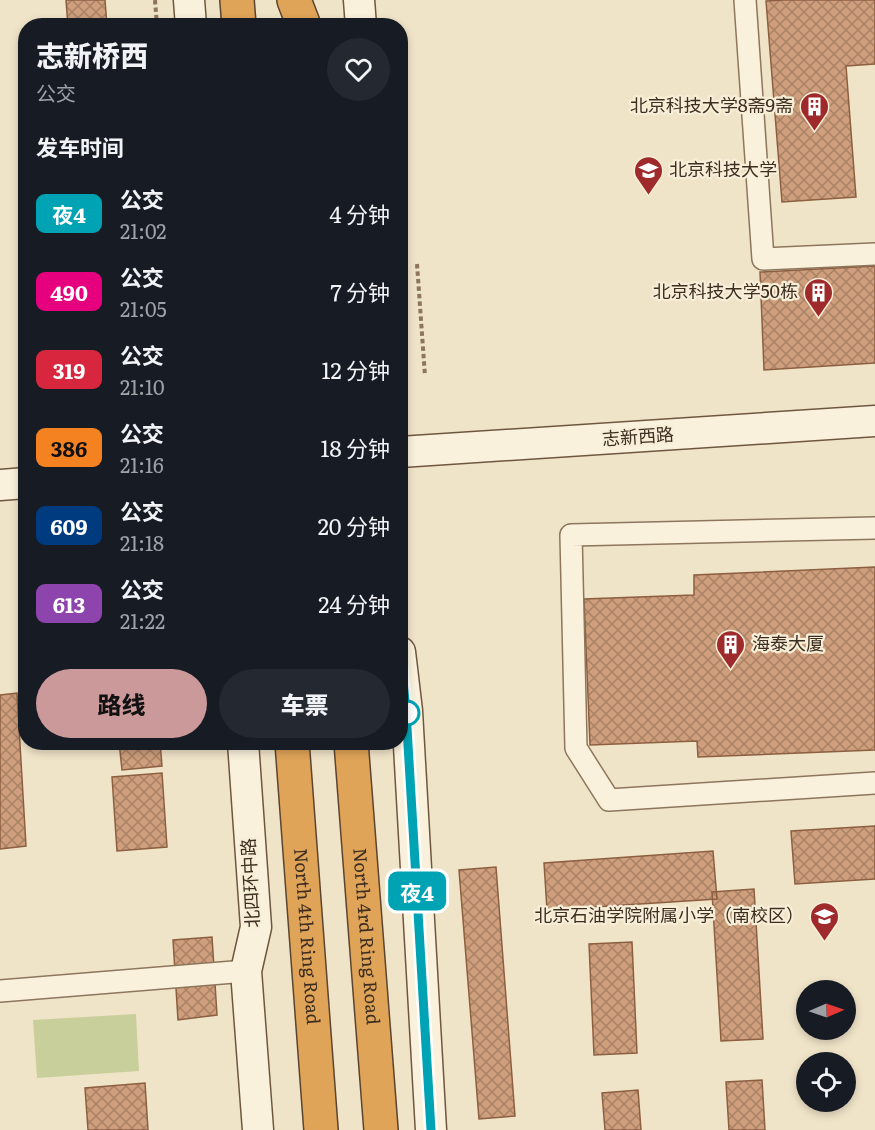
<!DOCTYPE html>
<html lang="zh">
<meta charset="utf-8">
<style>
body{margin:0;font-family:Literata,"Noto Sans SC",serif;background:#242831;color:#f1f3f6;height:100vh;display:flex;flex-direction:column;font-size:22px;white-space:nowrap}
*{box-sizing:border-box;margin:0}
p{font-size:20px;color:#9ea1a6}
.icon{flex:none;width:33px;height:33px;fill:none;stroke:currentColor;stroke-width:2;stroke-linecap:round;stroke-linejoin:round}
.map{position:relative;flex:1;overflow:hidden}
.details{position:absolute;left:18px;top:18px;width:390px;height:732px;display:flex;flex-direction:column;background:#171b24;border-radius:24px;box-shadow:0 3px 9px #0003}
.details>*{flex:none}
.badge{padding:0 12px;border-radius:9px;font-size:21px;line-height:39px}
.needle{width:39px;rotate:88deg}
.buttons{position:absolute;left:796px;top:980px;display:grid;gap:12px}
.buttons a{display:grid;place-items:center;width:60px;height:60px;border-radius:50%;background:#171b24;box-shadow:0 3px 9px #0003;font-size:30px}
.map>.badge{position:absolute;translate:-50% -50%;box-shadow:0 0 0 3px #fff}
h2{padding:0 18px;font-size:22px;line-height:54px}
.round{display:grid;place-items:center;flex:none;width:63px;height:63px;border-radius:32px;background:#242831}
.summary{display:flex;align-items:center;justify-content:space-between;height:102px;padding:0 18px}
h1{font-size:28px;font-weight:800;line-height:45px}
.button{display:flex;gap:12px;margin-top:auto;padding:12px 18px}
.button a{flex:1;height:69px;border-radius:36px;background:#cc999b;color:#111;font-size:24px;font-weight:800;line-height:69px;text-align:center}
.button a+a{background:#242831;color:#f1f3f6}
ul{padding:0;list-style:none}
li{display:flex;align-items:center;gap:18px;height:78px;padding:0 18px}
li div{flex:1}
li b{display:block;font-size:22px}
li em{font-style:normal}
li .badge{min-width:66px;font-weight:700;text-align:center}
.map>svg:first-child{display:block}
.green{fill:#c9cf9b}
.building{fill:url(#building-cross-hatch);stroke:#8d5f41;stroke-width:1.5}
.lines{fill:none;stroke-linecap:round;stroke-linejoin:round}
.street-casing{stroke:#8d765c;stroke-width:24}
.secondary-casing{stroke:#6f573f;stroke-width:33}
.highway-casing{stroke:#5b4430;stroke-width:36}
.path{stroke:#8d765c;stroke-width:4;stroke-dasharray:4.5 3;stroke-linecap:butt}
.street{stroke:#faf1dc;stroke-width:21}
.secondary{stroke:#faf1dc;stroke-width:30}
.highway{stroke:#e0a458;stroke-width:33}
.line-casing{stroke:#fff;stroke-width:14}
.line{stroke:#00a3b4;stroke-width:9}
.stop-dot{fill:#fff;stroke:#00a3b4;stroke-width:3}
.labels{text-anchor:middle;stroke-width:4.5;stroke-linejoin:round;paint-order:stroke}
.poi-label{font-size:18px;fill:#3d2e20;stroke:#f7eed8;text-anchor:end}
.street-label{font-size:18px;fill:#3d2e20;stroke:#f7eed8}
</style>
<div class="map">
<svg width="875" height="1130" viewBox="0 0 875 1130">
<defs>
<pattern id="building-cross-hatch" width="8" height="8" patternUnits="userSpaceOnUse" patternTransform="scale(1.5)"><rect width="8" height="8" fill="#cf9f7d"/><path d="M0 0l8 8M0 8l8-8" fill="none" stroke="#a98266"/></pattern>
</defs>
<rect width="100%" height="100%" fill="#f0e4c8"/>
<path class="green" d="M136 1014 139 1071 37 1078 33 1020Z"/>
<path class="building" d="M66 0H105L107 26H68Z
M784 0H875V64L846 66 856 197 782 202 766 1Z
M875 266V363L764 370 760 272Z
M875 567V750L698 757 697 741 590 745 584 599 694 595V575Z
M17 693 26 846 0 849V695Z
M119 742H160L162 766 122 770Z
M162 773 167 847 117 851 112 777Z
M875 826V879L795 884 791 831Z
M713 851 717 899 547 910 544 863Z
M496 867 515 1116 479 1119 459 870Z
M754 889 763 1039 721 1041 712 892Z
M212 937 217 1015 178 1020 173 940Z
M632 942 637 1053 594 1055 589 944Z
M762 1080 765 1130H729L726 1082Z
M145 1083 148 1130H88L85 1088Z
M638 1090 641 1130H605L602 1093Z"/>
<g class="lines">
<defs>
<path id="street" d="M745 0 763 259 875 254
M875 528 571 535 576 748 609 800 875 783
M0 991 246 971"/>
<path id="secondary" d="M189 0 191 26
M359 0 361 26
M400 452 875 421
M0 485 26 483
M400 652 407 711 431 1130
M243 742 256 927 246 971 258 1130"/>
<g id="highway">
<path d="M237 0 239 26"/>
<path d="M294 0 304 26"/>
<path id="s1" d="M292 742 321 1130"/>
<path id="s2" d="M351 742 381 1130"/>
</g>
</defs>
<use href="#street" class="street-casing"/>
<use href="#secondary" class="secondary-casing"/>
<use href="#highway" class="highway-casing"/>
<path class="path" d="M155 0 157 26
M417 264 425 376"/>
<use href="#street" class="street"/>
<use href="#secondary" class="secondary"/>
<use href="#highway" class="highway"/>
</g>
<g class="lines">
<defs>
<path id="line" d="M400 652 406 711 431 1130"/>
</defs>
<use href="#line" class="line-casing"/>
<use href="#line" class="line"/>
</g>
<defs>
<symbol id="building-pin" viewBox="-11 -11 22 30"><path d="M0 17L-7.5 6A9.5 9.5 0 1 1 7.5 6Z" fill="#9e2a2b" stroke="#f7eed8"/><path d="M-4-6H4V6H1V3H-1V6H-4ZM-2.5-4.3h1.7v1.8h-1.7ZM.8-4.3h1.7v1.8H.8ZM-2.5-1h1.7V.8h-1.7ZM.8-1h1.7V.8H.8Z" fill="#fff"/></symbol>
<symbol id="university-pin" viewBox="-11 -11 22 30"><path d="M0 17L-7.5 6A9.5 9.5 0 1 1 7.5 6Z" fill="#9e2a2b" stroke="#f7eed8"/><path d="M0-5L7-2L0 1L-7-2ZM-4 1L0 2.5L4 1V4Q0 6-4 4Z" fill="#fff"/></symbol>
<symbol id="school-pin" viewBox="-11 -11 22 30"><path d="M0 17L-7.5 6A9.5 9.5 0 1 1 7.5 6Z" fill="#9e2a2b" stroke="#f7eed8"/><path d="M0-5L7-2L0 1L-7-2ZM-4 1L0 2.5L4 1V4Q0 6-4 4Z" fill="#fff"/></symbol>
</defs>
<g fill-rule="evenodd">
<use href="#building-pin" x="798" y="90" width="33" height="45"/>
<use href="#university-pin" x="632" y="154" width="33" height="45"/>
<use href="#building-pin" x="802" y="276" width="33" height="45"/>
<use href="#building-pin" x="714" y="628" width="33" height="45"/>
<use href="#school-pin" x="808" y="900" width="33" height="45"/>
</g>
<circle class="stop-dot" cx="407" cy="713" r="12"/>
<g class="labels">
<g class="poi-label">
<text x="793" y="112">北京科技大学8斋9斋</text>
<text x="669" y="176" text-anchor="start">北京科技大学</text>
<text x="798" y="298">北京科技大学50栋</text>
<text x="752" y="650" text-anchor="start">海泰大厦</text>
<text x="804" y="922">北京石油学院附属小学（南校区）</text>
</g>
<g class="street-label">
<text transform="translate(638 437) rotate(-4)" y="6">志新西路</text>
<text transform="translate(251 883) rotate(-93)" y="6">北四环中路</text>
<text dy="6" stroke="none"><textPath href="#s1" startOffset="195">North 4th Ring Road</textPath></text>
<text dy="6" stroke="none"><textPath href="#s2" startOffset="195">North 4rd Ring Road</textPath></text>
</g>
</g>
</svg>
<div class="buttons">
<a><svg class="needle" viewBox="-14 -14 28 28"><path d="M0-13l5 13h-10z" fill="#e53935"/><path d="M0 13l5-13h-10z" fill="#9ea1a6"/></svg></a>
<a><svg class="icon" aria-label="locate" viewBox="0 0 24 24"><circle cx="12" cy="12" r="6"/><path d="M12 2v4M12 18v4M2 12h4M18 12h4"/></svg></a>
</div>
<b class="badge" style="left:417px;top:891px;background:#00a3b4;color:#fff">夜4</b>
<section class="details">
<div class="summary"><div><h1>志新桥西</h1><p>公交</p></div><a class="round"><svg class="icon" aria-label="heart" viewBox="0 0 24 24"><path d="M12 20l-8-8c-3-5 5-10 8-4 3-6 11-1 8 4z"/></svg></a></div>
<h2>发车时间</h2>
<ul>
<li><span class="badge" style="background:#00a3b4;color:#fff">夜4</span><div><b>公交</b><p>21:02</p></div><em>4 分钟</em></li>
<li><span class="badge" style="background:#e6007e;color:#fff">490</span><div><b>公交</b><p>21:05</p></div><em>7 分钟</em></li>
<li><span class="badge" style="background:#d7263d;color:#fff">319</span><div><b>公交</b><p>21:10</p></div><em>12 分钟</em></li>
<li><span class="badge" style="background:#f58220;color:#111">386</span><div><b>公交</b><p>21:16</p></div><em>18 分钟</em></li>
<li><span class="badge" style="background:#003b80;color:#fff">609</span><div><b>公交</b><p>21:18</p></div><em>20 分钟</em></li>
<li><span class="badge" style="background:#8e44ad;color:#fff">613</span><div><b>公交</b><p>21:22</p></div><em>24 分钟</em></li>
</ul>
<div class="button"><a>路线</a><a>车票</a></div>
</section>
</div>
